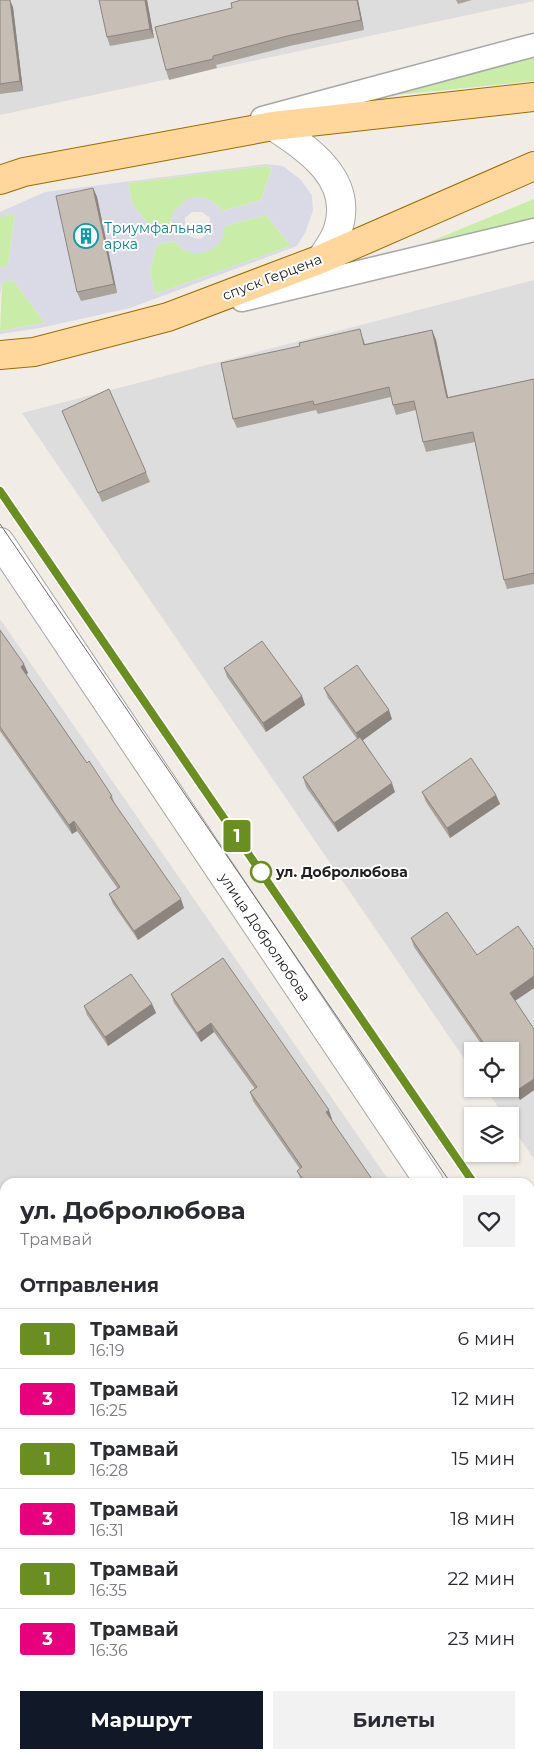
<!DOCTYPE html>
<html lang="ru">
<meta charset="utf-8">
<style>
body{margin:0;font-family:Montserrat,sans-serif;background:#f2f2f3;color:#2b2b33;height:100vh;display:flex;flex-direction:column;font-size:19px;white-space:nowrap}
*{box-sizing:border-box;margin:0}
p{font-size:16px;color:#7c7c81}
.icon{flex:none;width:28px;height:28px;fill:none;stroke:currentColor;stroke-width:2;stroke-linecap:round;stroke-linejoin:round}
.map{position:relative;flex:1;overflow:hidden}
.details{position:absolute;left:0px;top:1178px;width:535px;height:581px;display:flex;flex-direction:column;background:#fff;border-radius:15px 15px 0 0;box-shadow:0 1px 4px #0004}
.details>*{flex:none}
.badge{padding:0 10px;border-radius:4px;font-size:18px;line-height:32px}
.fabs{position:absolute;left:464px;top:1042px;display:grid;gap:10px}
.fabs a{display:grid;place-items:center;width:55px;height:55px;border-radius:0px;background:#fff;box-shadow:0 1px 4px #0004;font-size:25px}
.map>.badge{position:absolute;translate:-50% -50%;box-shadow:0 0 0 2px #fff}
h2{padding:0 20px;font-size:19px;line-height:45px}
.round{display:grid;place-items:center;flex:none;width:52px;height:52px;border-radius:0px;background:#f2f2f3}
.head{display:flex;align-items:center;justify-content:space-between;height:85px;padding:0 20px}
h1{font-size:24px;font-weight:700;line-height:38px}
.button{display:flex;gap:10px;margin-top:auto;padding:10px 20px}
.button a{flex:1;height:58px;border-radius:0px;background:#111827;color:#fff;font-size:20px;font-weight:700;line-height:58px;text-align:center}
.button a+a{background:#f2f2f3;color:#2b2b33}
ul{padding:0;list-style:none}
li{display:flex;align-items:center;gap:15px;height:60px;padding:0 20px;border-top:1px solid #e1e1e2}
li div{flex:1}
li b{display:block;font-size:19px}
li em{font-style:normal}
li .badge{min-width:55px;font-weight:700;text-align:center}
.map>svg:first-child{display:block}
.residential{fill:#dedddd}
.grass{fill:#c9eda9}
.plaza{fill:#dadae7;fill-rule:evenodd}
.lines{fill:none;stroke-linecap:round;stroke-linejoin:round}
.lane-casing{stroke:#a7a7a7;stroke-width:25}
.street-casing{stroke:#a7a7a7;stroke-width:30}
.primary-casing{stroke:#9c6c00;stroke-width:30}
.lane{stroke:#fff;stroke-width:22}
.street{stroke:#fff;stroke-width:28}
.primary{stroke:#ffd79d;stroke-width:28}
.tram{stroke:#6e6e6e;stroke-width:1}
.wall{fill:#aaa39c}
.shaded-wall{fill:#8b847f}
.building{fill:#c6bdb5;stroke:#8b847f}
.line-casing{stroke:#fff;stroke-width:11}
.line{stroke:#6b8e23;stroke-width:8}
.stop-dot{fill:#fff;stroke:#6b8e23;stroke-width:2.5}
.labels{text-anchor:middle;stroke-width:4;stroke-linejoin:round;paint-order:stroke}
.culture-label{font-size:14px;fill:#0d838f;stroke:#fff;text-anchor:start}
.street-label{font-size:14px;fill:#202020;stroke:#fff}
.stop-label{font-size:14px;font-weight:bold;fill:#202020;stroke:#fff;text-anchor:start}
</style>
<div class="map">
<svg width="534" height="1758" viewBox="0 0 534 1758">
<rect width="100%" height="100%" fill="#f1ede6"/>
<path class="residential" d="M0 0H534V1L0 115Z
M534 280V1159L510 1124V1116H504L486 1089H510V1051H472V1070L22 413Z
M0 619 390 1182H5V1754H530V1386L534 1392V1758H0Z"/>
<path class="grass" d="M534 52V81L367 98Z
M265 166 272 168 261 200 222 211 216 204 206 198 170 221V226L153 230 132 204 128 183Z
M534 199V218L422 245Z
M15 213 8 266 0 268V217Z
M266 215 291 246 155 294 150 270 157 245 174 241 184 250 225 226Z
M13 280 45 323 0 331 2 283Z"/>
<path class="plaza" d="M266 164 283 166 300 179 312 195 313 211 305 233 297 246 130 308 40 328 0 334V331L45 323 13 280 2 283 0 295V268L8 265 15 214 0 217V212L45 192ZM265 166 272 168 261 200 222 211 216 204 206 198 197 197 187 199 173 212 170 226 153 230 132 204 128 183ZM192 212H202L210 218 209 232 200 239 191 237 185 230V218ZM266 215 291 246 155 294 150 270 157 245 174 241 184 250 193 253H203L213 249 222 240 225 226Z"/>
<g class="lines">
<defs>
<path id="lane" d="M262 118 534 45
M242 300 534 230"/>
<path id="street" d="M273 126C308 149 354 179 338 229 335 240 327 250 321 259
M0 542 429 1182
M530 1333 534 1339
M530 1626 534 1624
M272 1758 279 1754"/>
<path id="primary" d="M0 180 24 172 273 126 534 97
M0 355 34 352 168 317 321 259 534 166"/>
</defs>
<use href="#lane" class="lane-casing"/>
<use href="#street" class="street-casing"/>
<use href="#primary" class="primary-casing"/>
<use href="#lane" class="lane"/>
<use href="#street" class="street"/>
<use href="#primary" class="primary"/>
<path class="tram" d="M0 491 473 1182
M0 524 450 1182
M530 1266 534 1272
M530 1299 534 1305"/>
</g>
<path class="wall" d="M0 0 13 7 23 91 0 94Z
M147 0 154 38 110 46 107 37Z
M358 0 364 30 290 46 216 65 217 68 169 80 166 70Z
M456 0H472L458 4Z
M93 188 97 197 117 293 81 301 77 292Z
M432 330 436 340 448 397 534 379V584L507 589 504 580 475 442 426 452 423 442 416 410 396 415 393 405 391 397 318 414 316 410 237 428 233 419 363 338 365 344Z
M62 411 146 472 150 482 102 502Z
M0 630 28 673 26 674 87 763 112 796 115 805 184 908 138 940 113 904 109 894 118 889 77 831 72 834 0 731Z
M224 668 302 696 305 705 266 732 227 677Z
M324 688 392 719 363 740 395 792 338 832 306 787 303 777 357 739 328 698Z
M422 792 496 795 500 804 450 838 426 802Z
M411 938 477 955 534 949V988L515 1001 534 1029V1090L520 1100 510 1086V1051H486L414 947Z
M223 958 332 1119 331 1120 374 1182H302L297 1171 300 1169 253 1101 250 1092 255 1089 214 1032 201 1042 174 1003 171 994Z
M152 1004 156 1013 108 1046 87 1015 84 1006Z"/>
<path class="shaded-wall" d="M10 0 13 7 23 91 20 81Z
M145 0H147L154 38 150 29Z
M357 0H358L364 30 361 20Z
M93 188 97 197 117 293 114 284Z
M432 330 436 340 450 407 447 398Z
M24 664 28 673 24 676 21 667Z
M302 696 305 705 266 732 263 723Z
M389 710 392 719 359 743 356 733Z
M392 783 395 792 338 832 334 823Z
M496 795 500 804 450 838 447 828Z
M74 821 77 831 72 834 69 825Z
M181 899 184 908 138 940 134 931Z
M534 976V988L513 1002 510 993Z
M152 1004 156 1013 108 1046 105 1037Z
M211 1023 214 1032 201 1042 197 1033Z
M534 1079V1090L520 1100 516 1091Z
M329 1110 332 1119 329 1122 326 1112Z
M531 1418 534 1428 530 1430V1419Z"/>
<path class="building" d="M0 0H10L20 81 0 84Z
M99 0H145L150 29 107 37Z
M241 0H357L361 20 287 36 213 56V59L166 70 155 27 232 8 231 3Z
M93 188 114 284 77 292 56 196Z
M360 329 364 345 432 330 447 398 534 379V573L504 580 473 432 423 442 414 401 393 405 389 387 314 405 313 401 233 419 221 363 300 346 299 343Z
M109 389 146 472 98 493 62 411Z
M0 630 24 664 21 667 87 763 89 761 112 796 110 797 181 899 134 931 109 894 120 887 74 821 69 825 0 727Z
M262 641 302 696 263 723 224 668Z
M357 665 389 710 356 733 324 688Z
M360 737 392 783 334 823 303 777Z
M471 758 496 795 447 828 422 792Z
M447 912 477 955 518 926 534 949V976L510 993 534 1029V1079L516 1091 510 1082V1051H489L411 938Z
M223 958 329 1110 326 1112 374 1182H305L297 1171 302 1167 250 1092 257 1087 211 1023 197 1033 171 994Z
M131 974 152 1004 105 1037 84 1006Z
M46 1754H108L111 1758H49Z"/>
<g class="lines">
<defs>
<path id="line" d="M0 491 473 1182"/>
</defs>
<use href="#line" class="line-casing"/>
<use href="#line" class="line"/>
</g>
<defs>
<symbol id="building-ring" viewBox="-11 -11 22 22"><circle r="9.5" fill="#fff" stroke="#0f9aa8" stroke-width="1.5"/><path d="M-4-6H4V6H1V3H-1V6H-4ZM-2.5-4.3h1.7v1.8h-1.7ZM.8-4.3h1.7v1.8H.8ZM-2.5-1h1.7V.8h-1.7ZM.8-1h1.7V.8H.8Z" fill="#0f9aa8"/></symbol>
</defs>
<g fill-rule="evenodd">
<use href="#building-ring" x="72" y="222" width="28" height="28"/>
</g>
<circle class="stop-dot" cx="261" cy="872" r="10"/>
<g class="labels">
<g class="culture-label">
<text x="104" y="233">Триумфальная<tspan x="104" dy="16">арка</tspan></text>
</g>
<g class="street-label">
<text transform="translate(272 277) rotate(-21)" y="5">спуск Герцена</text>
<text transform="translate(265 937) rotate(56)" y="5">улица Добролюбова</text>
</g>
<g class="stop-label">
<text x="276" y="877">ул. Добролюбова</text>
</g>
</g>
</svg>
<div class="fabs">
<a><svg class="icon" aria-label="locate" viewBox="0 0 24 24"><circle cx="12" cy="12" r="6"/><path d="M12 2v4M12 18v4M2 12h4M18 12h4"/></svg></a>
<a><svg class="icon" aria-label="layers" viewBox="0 0 24 24"><path d="M12 4l9 5-9 5-9-5zM3 14l9 5 9-5"/></svg></a>
</div>
<b class="badge" style="left:237px;top:836px;background:#6b8e23;color:#fff">1</b>
<section class="details">
<div class="head"><div><h1>ул. Добролюбова</h1><p>Трамвай</p></div><a class="round"><svg class="icon" aria-label="heart" viewBox="0 0 24 24"><path d="M12 20l-8-8c-3-5 5-10 8-4 3-6 11-1 8 4z"/></svg></a></div>
<h2>Отправления</h2>
<ul>
<li><span class="badge" style="background:#6b8e23;color:#fff">1</span><div><b>Трамвай</b><p>16:19</p></div><em>6 мин</em></li>
<li><span class="badge" style="background:#e6007e;color:#fff">3</span><div><b>Трамвай</b><p>16:25</p></div><em>12 мин</em></li>
<li><span class="badge" style="background:#6b8e23;color:#fff">1</span><div><b>Трамвай</b><p>16:28</p></div><em>15 мин</em></li>
<li><span class="badge" style="background:#e6007e;color:#fff">3</span><div><b>Трамвай</b><p>16:31</p></div><em>18 мин</em></li>
<li><span class="badge" style="background:#6b8e23;color:#fff">1</span><div><b>Трамвай</b><p>16:35</p></div><em>22 мин</em></li>
<li><span class="badge" style="background:#e6007e;color:#fff">3</span><div><b>Трамвай</b><p>16:36</p></div><em>23 мин</em></li>
</ul>
<div class="button"><a>Маршрут</a><a>Билеты</a></div>
</section>
</div>
